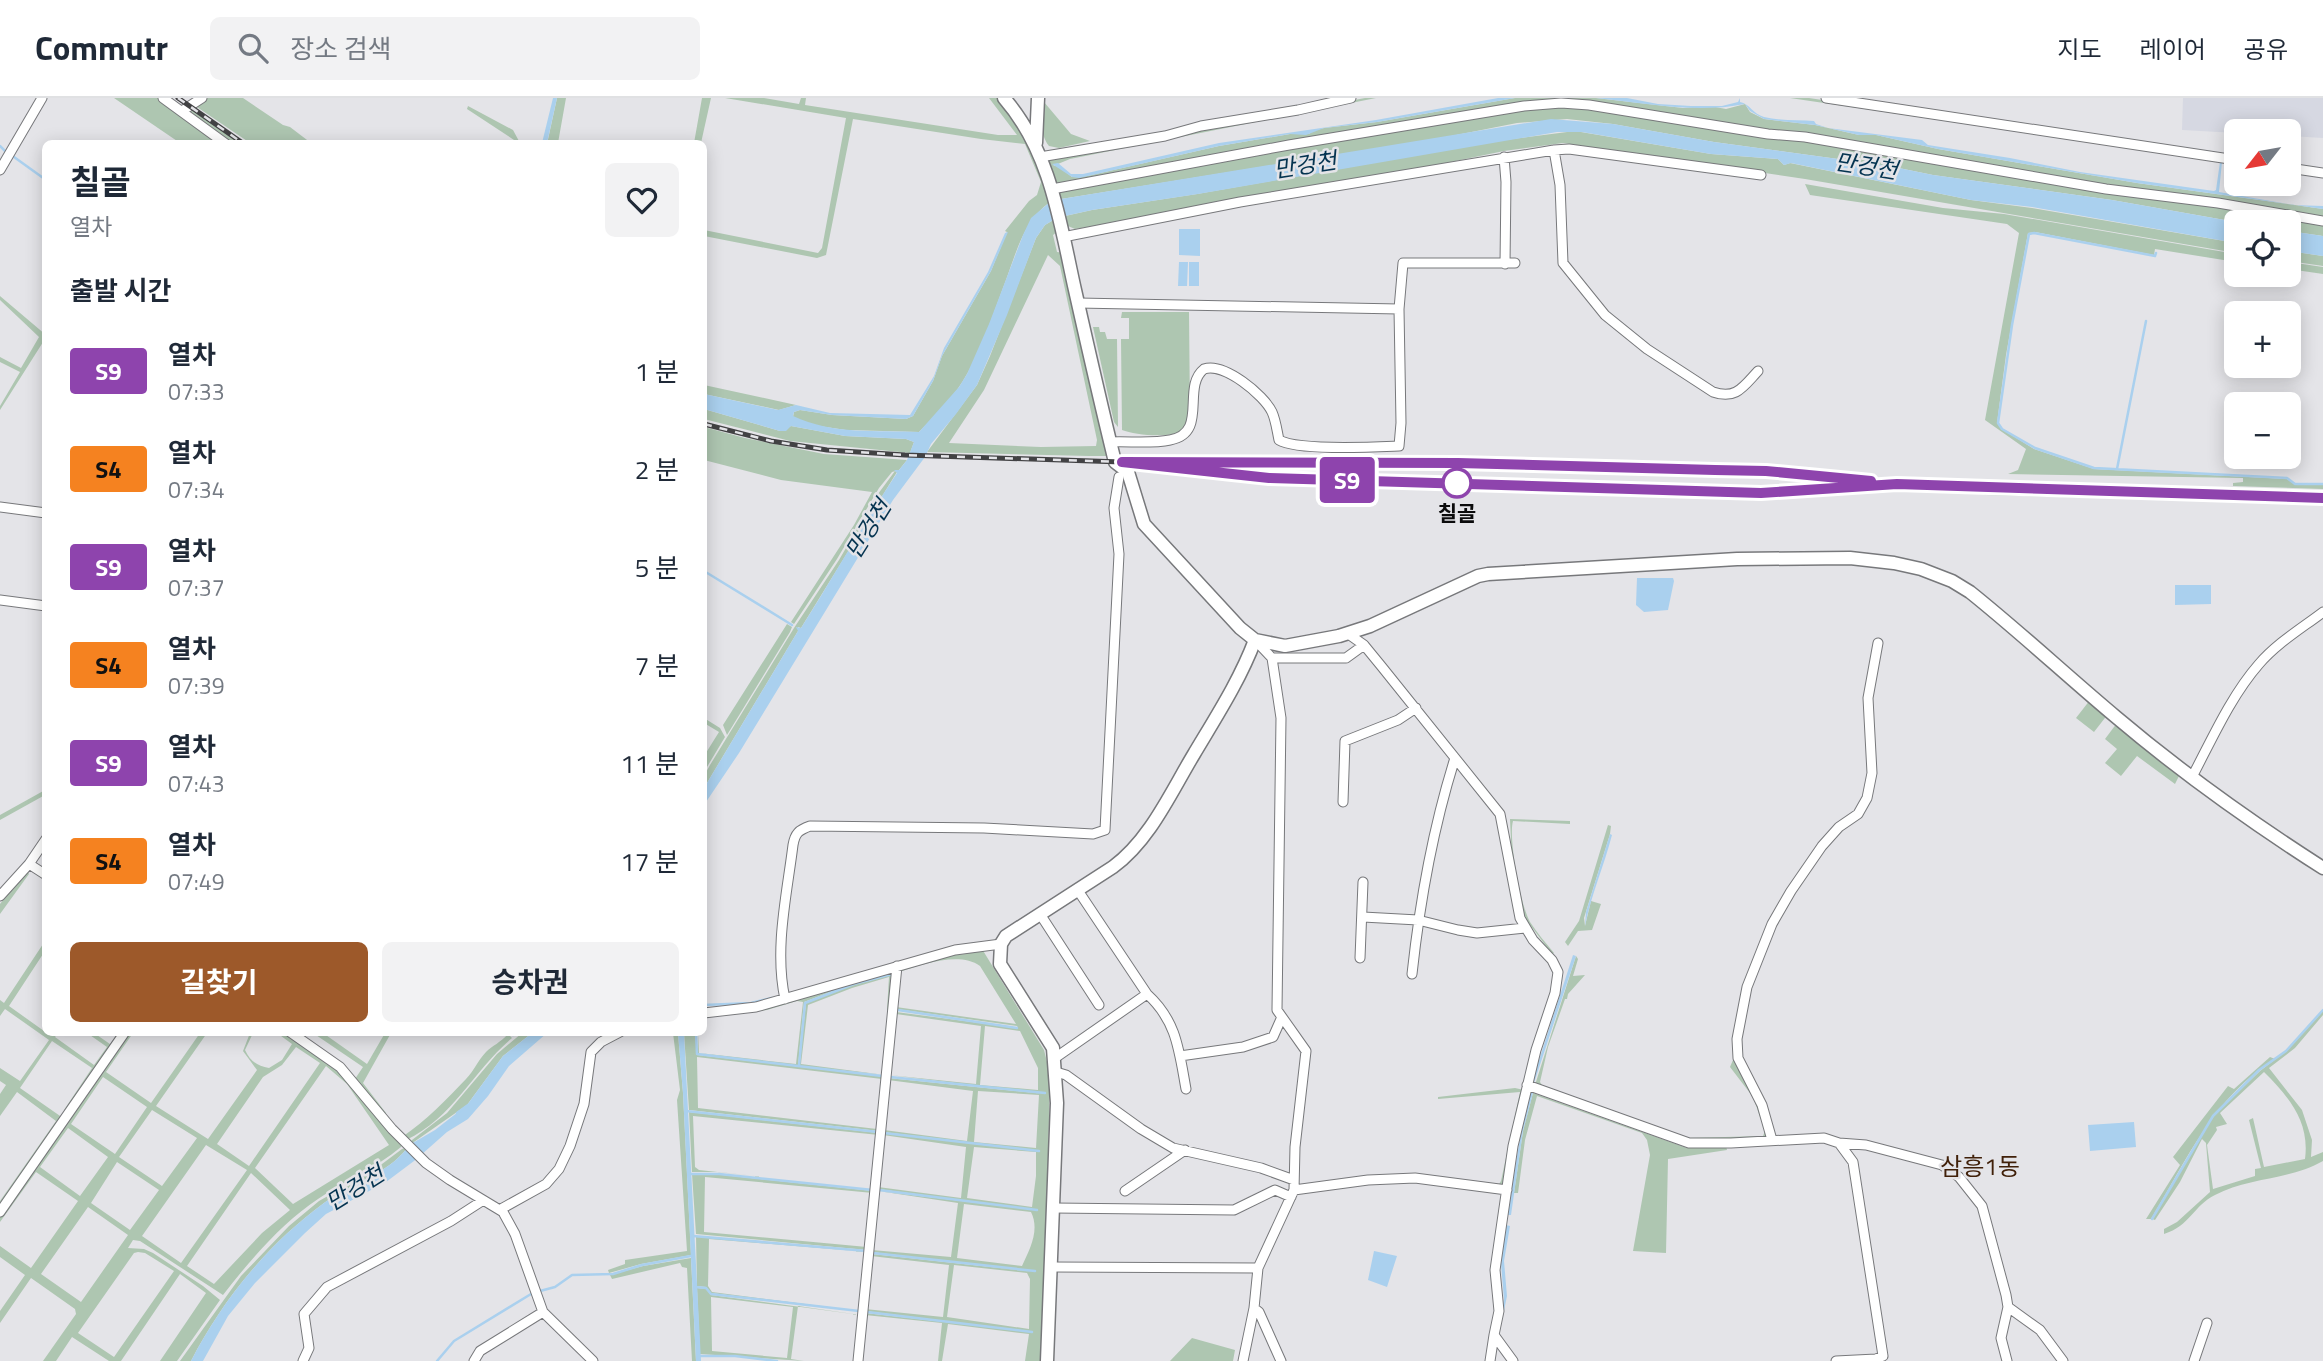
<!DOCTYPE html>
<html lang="ko">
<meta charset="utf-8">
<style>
body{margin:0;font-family:"Titillium Web","Noto Sans KR",sans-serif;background:#f2f2f3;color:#1f2937;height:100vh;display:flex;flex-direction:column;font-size:26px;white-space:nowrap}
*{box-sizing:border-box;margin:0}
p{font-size:23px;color:#747a83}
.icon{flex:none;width:38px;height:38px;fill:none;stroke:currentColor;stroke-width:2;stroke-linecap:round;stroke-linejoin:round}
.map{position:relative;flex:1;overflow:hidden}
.details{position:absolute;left:42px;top:42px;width:665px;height:896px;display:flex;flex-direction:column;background:#fff;border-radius:10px;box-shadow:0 4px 18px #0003}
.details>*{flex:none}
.badge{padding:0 14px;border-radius:5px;font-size:24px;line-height:46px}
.needle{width:46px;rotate:239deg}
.controls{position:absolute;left:2224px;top:21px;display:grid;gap:14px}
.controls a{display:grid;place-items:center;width:77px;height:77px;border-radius:10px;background:#fff;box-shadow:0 4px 18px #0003;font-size:35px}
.map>.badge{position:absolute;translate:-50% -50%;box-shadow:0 0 0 4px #fff}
h2{padding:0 28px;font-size:26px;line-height:63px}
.round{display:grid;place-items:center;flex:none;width:74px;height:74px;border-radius:10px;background:#f2f2f3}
.headline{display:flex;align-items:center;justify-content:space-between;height:119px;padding:0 28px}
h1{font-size:33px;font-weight:700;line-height:52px}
.action{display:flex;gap:14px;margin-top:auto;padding:14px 28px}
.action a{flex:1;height:80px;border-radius:10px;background:#9d592a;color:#fff;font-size:28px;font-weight:700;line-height:80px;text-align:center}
.action a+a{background:#f2f2f3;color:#1f2937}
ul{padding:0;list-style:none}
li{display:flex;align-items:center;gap:21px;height:98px;padding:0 28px}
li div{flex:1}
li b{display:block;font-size:26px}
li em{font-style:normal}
li .badge{min-width:77px;font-weight:700;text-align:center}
header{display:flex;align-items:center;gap:42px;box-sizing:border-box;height:98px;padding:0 35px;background:#fff;border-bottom:2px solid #e0e1e3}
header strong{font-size:33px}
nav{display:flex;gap:38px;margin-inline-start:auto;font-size:24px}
.search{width:490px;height:63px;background:#f2f2f3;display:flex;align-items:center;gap:18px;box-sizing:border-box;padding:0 24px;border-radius:10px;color:#747a83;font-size:26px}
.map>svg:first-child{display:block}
.built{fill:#d6d8e2}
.green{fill:#aec6b1;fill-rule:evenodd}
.water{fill:#aad0ee}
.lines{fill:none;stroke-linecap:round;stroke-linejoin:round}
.stream{stroke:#aad0ee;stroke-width:2.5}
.street-casing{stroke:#77787b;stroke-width:11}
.secondary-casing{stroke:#77787b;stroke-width:15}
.street{stroke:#fff;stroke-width:9}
.secondary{stroke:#fff;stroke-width:12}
.rail-casing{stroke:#424244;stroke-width:5}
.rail{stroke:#e4e4e8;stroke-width:2.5;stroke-dasharray:8;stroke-linecap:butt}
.line-casing{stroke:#fff;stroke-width:16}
.line{stroke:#8e44ad;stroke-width:10}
.stop-dot{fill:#fff;stroke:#8e44ad;stroke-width:3.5}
.labels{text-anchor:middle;stroke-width:5;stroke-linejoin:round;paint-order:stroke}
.stop-label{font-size:21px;font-weight:bold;fill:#0b0b0c;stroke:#e4e4e8}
.water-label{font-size:23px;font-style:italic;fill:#043350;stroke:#e4e4e8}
.quarter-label{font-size:24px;fill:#402009;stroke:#e4e4e8}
</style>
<header>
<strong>Commutr</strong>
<div class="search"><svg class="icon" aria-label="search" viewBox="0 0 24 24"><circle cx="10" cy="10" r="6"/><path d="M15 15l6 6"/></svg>장소 검색</div>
<nav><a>지도</a><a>레이어</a><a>공유</a></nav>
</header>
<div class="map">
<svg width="2323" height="1263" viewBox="0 0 2323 1263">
<rect width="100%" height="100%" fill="#e4e4e8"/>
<path class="built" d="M2183 0H2323V40L2289 38V33H2236V35L2182 32Z"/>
<path class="green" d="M114 0H158L220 45H180Z
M208 0H243L283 27 290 29 311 45H250L194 7Z
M557 0H566L558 45 547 46Z
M702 0H711L701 45H694Z
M725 0H764L799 6 801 0H806L805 7 998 37H1017L989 0H997L1028 40 1050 104C1024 123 1017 152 1006 182 994 213 984 247 967 276 956 297 936 317 919 334L846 332 812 327 793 319 794 314 800 312 832 317 906 321 913 318 933 283 942 258 991 173 1007 134 1005 133 1029 103 1037 97 1041 84 1025 46 981 41 853 21 826 157 817 160 704 138V132L818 155 822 150 846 20Z
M1365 0H1376L1070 61 1053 68H1058L1072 79 1087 78 1219 48 1290 36H1309L1312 33 1324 30 1377 24 1515 0H1596L1683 10 1710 8 1726 11 1745 6 1750 14 1764 21 1815 27 1859 37H1876L1938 51 2137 85 2323 111V121L1561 4 1057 89 1049 65 1050 61Z
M1790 0H1809L2236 64V66Z
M1044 4 1071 36 1090 43 1059 50 1049 48C1040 37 1040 17 1044 4Z
M189 8 242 45H230L187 13Z
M468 8 513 32 520 45H512L514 42 467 11Z
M1589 8 2323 125V138L2289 133V124H2236L2112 102 1933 77 1889 68 1714 44 1613 26 1567 21 1517 25 1431 42 1061 101 1059 94 1263 52 1524 9Z
M1575 33 1711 56 1778 61 1784 67 1790 65 1971 102 2032 110 2236 145V155L1805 81 1563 45 1504 53 1446 65 1200 107 1184 113 1075 131 1068 128 1065 118 1092 112 1197 96 1497 43Z
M1805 86 1943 110 2004 116 2236 156V164L2155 151 2154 157 2035 134 2028 135 2006 257 1997 325 2002 331 2034 351 2094 371 2287 381 2295 386 2323 387V391L2233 388V385L2243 384V380L2008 376 2018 372 2026 351 1985 322 2019 135 2007 126 1810 97Z
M1055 121 1057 134 1053 137 1057 154 1064 155 1109 356 1107 358H1089L927 354 977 287 990 258 1036 140 1045 127ZM1048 157 1060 168 1097 342 1096 348 1041 349 949 345 984 292Z
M2289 153 2323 158V168L2289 163Z
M2289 164 2323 169V176L2289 171Z
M0 198 46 237 45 241 0 312V308L20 274 0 264V259L21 270 39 239 0 202Z
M1122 214H1189L1190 318C1188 324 1187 329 1182 332 1171 341 1135 337 1122 332L1121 241H1129V220H1121Z
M1093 229H1099L1100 234H1105L1107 241H1117L1118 329 1114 324Z
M704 287 796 307 779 312 704 296Z
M704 311 780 333 791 328 845 338 906 341 914 344 910 355 790 343 704 321Z
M704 329 745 340 824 356 907 362 899 372 892 374 879 390 837 461 794 526 791 524 854 427 872 394 781 382 704 362Z
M895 373 897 374 801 530 798 529V533L704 690V678L710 667 794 530 839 462 875 400Z
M1940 388 2214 396 2140 401 1986 397 1979 394H1939Z
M2257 400 2323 401V405L2219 403Z
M787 526 792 529 790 534 727 637 723 627Z
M2090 602 2108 616 2094 634 2076 620Z
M704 620 720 630 725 639 704 674V658L719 634 704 625Z
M2117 625 2179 678 2175 686 2137 658 2121 678 2105 665 2117 651 2105 641Z
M45 692V697L0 722V717Z
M1510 721 1570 723V726L1513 723C1508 740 1521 809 1530 824 1537 835 1546 845 1554 855L1552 856 1525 820 1512 763Z
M1608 727 1611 728 1610 736 1584 820 1585 828 1591 803 1601 806 1592 832 1578 833 1568 848 1565 844 1579 823Z
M27 772 29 776 0 816V806Z
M45 843V853L9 908 51 938 54 935H58L55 939 94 967 107 949 87 935H94L110 946 118 935H122L67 1015 64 1012 92 970 52 943 20 990 63 1020 0 1110V1103L56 1023 17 994 0 1018V996L6 987 0 983V970L20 983 49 942 5 911 0 918V902L4 905Z
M977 851H982L1044 952 1050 976 1045 1201 1042 1263H1025L1029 1236 948 1226 942 1263H938L942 1225 865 1217V1215L1033 1234 865 1213V1211L943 1219 949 1167 871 1158 872 1156 1035 1174 872 1154V1152L951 1159 958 1105 878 1093 1037 1112 878 1091V1089L961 1100 966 1049 883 1037V1035L1040 1053 883 1034 884 1032 967 1043 973 993 888 982V980L1045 996 889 977 976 986 981 928 896 916V914L1018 930 1017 928 896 911V909L1016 926 980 868C959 853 922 867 899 874V871L952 857 967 856ZM985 928 1020 933 1038 970V992L980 987ZM978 993 1039 997 1036 1050 974 1044ZM974 1049 1036 1054V1078L1032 1109 967 1100ZM964 1106 1031 1114C1040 1132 1030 1151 1022 1168L957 1160ZM954 1167 1027 1175 1030 1181 1029 1231 947 1219Z
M1576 858 1578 861 1573 878 1585 877 1568 896 1567 901H1565L1548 949 1540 984 1542 987 1687 1040 1763 1038 1765 1033 1753 999 1730 969 1736 955 1766 1027 1767 1038 1765 1040 1692 1044 1535 987Z
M893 872 889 913 887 912 889 879 852 890 808 907 801 966 885 977 799 968 806 905 854 886 892 875 889 911 892 874 854 885 804 904 798 968 885 979 882 981 697 959 698 1010 877 1031 879 1033 689 1012 684 935H695L697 957 778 966 698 955V934L699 955 796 966 803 904 797 903 767 912 704 919 733 914Z
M2323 913V917L2295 950 2269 970 2302 1012 2312 1042 2311 1059 2323 1054V1063C2290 1082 2249 1079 2215 1097 2194 1107 2190 1128 2164 1136V1131L2177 1124 2210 1094 2206 1045 2202 1041 2180 1084 2155 1122 2152 1121 2213 1018 2260 973 2286 953ZM2264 974C2289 999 2310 1024 2305 1061L2264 1069 2253 1020 2249 1022 2261 1070 2255 1071V1078L2213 1091 2207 1047 2217 1032 2216 1029 2227 1026 2220 1015Z
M284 934 327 961 402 1047 401 1049C375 1071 345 1082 318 1101 282 1125 250 1162 223 1197L140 1143 133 1142 128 1150 144 1151 153 1155 203 1188 220 1202 177 1263H160L206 1195 180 1176 121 1263H109L72 1239 56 1263H43L76 1216 75 1211 31 1180 0 1225V1213L25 1177 0 1159V1148L31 1170 78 1103 36 1074 0 1124V1117L127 935H133L106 974 151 1005 200 935H207L156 1008 208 1041 257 972 243 953 250 935H253L245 952C250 963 257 968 269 970L282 962 292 946 277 935ZM296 949 320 965 249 1068 217 1046 263 979 282 967ZM326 968 347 986 389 1047 293 1106 255 1070ZM103 979 147 1009 115 1056 71 1026ZM152 1012 197 1040 162 1088 119 1059ZM68 1030 108 1059 80 1098 40 1069ZM206 1047 247 1072 181 1165 142 1138ZM117 1064 159 1092 130 1132 91 1105ZM251 1075 290 1112 262 1135 214 1186 187 1168ZM88 1109 128 1137 81 1204 41 1176ZM138 1154 145 1155 174 1173 114 1259 78 1235 134 1155Z
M313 935H323L367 966 385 935H391L363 985 386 1015 384 1019 355 981 363 969Z
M503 935H507L512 940C474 972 453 1020 406 1042L402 1039C427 1022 446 1002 466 981 474 973 478 962 486 954 492 948 501 944 507 937Z
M522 935H532L503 958 467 1007 411 1046 412 1042 447 1015 497 956Z
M673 935H678L683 995 691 1157 641 1166 609 1175 608 1172 625 1166V1162L687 1153 677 1002 680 992Z
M2270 959 2275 961C2213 1000 2188 1060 2151 1121H2146L2180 1067 2173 1059 2228 988 2234 991Z
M1515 990 1524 992 1504 1088 1497 1089 1501 1083 1520 994 1438 1001V999Z
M1533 995 1687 1050 1726 1048 1727 1052 1668 1061 1666 1155 1633 1153 1650 1057 1647 1042 1642 1035 1537 998 1525 1042 1518 1095H1514L1523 1033Z
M689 1014 879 1035V1037L693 1018 695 1069 699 1072 874 1091 719 1074H692Z
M408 1049C386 1078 352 1084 324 1105 268 1146 223 1201 191 1263H180L241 1178 289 1128 319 1103 374 1072 402 1051Z
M704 1075 873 1093V1095L705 1079 704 1134 867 1149V1152L696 1136 692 1076Z
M696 1138 868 1154 709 1141 708 1188 712 1194 860 1213 711 1195 706 1189 697 1188Z
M691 1160 696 1263H692L687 1170 682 1169 680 1165 612 1181 610 1177 643 1168Z
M697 1190 706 1191 711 1197 860 1217 798 1208 791 1261 804 1263 700 1256ZM711 1199 793 1209 787 1260 712 1253Z
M1192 1240 1235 1252 1233 1263H1170Z"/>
<path class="water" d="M553 0H557L547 45H542Z
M1498 0H1515L1377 24 1324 30 1306 37 1290 36 1219 48 1079 80 1072 79 1052 66 1058 65 1071 76H1083L1219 45 1376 22Z
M1596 0H1627L1658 6 1691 8H1722L1738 4 1740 0V4C1750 6 1753 16 1764 19 1780 23 1799 22 1814 23L1816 26 1828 30 1922 42 1928 47 2010 60 2080 74 2214 93 2216 92 2220 64H2222L2219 94 2293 107 2323 108V111L2137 85 1938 51 1876 37H1859L1815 27 1764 21 1750 13 1745 6C1696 16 1645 5 1596 0Z
M1551 21 1613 26 1714 44 1889 68 1933 77 2112 102 2236 124V145L2032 109 1971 102 1791 65 1784 67 1778 61 1711 56 1582 34H1557L1198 96 1092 112 1065 118 1061 101Z
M1050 104 1055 121 1045 127 1036 140 1007 217 977 287 956 316 931 346 925 359 893 402 739 655 704 707V690L798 533 796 529 801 530C834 478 863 426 897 375L894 372H899L907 362 914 344 906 341 845 338 791 328 786 333H780L704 311V296L778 312 796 307 830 315 910 317 934 278 944 250 988 174 1005 135 1008 134 991 173 942 258 933 283 913 318 906 321 832 317 800 312 794 314 793 318C833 337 877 332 919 334L959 289 967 276 989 226 1023 137 1031 120Z
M1179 131H1200V158L1179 157Z
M2289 133 2323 138V158L2289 153Z
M1179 164H1188L1187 188H1178Z
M1189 164H1199V188H1189Z
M1637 480H1673L1674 483 1668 512 1644 514 1636 507Z
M2175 487H2211V506L2175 507Z
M1610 736 1612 737C1604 768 1591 797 1585 828L1586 814Z
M1573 857 1576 858 1534 985 1532 984Z
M532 935H547L509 968 488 998 468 1021 447 1034 421 1057 411 1046 435 1032 467 1007 503 958Z
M678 935H684L701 1263H696L683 995Z
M1530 994 1533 995 1523 1033 1511 1117H1508C1514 1075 1520 1035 1530 994Z
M2134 1024 2136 1049 2090 1053 2088 1027Z
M408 1049 418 1060 386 1084 326 1116 305 1135 255 1185 228 1218 203 1263H191C223 1201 268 1146 324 1105 352 1084 386 1078 408 1049Z
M1506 1127 1510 1128 1504 1163 1507 1198 1499 1237 1498 1235 1504 1201 1501 1166Z
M1374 1153 1397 1158 1387 1189 1368 1182Z"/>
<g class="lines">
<path class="stream" d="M0 48 7 55
M14 59 46 82
M2156 155 2155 158 2034 135 2029 136 2012 227 1998 325 2002 331 2035 350 2094 370 2287 380 2295 386H2323
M2117 371 2146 223
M704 473 792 527
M704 907 751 905 772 900
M898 912 1017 930
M510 934 513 937
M696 934 697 956 882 978
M799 968 805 905 854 886 892 876
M890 979 1045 995
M686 1013 878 1034
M457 1015 468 1007
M884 1035 1039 1053
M690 1076H719L873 1092
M879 1092 1037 1112
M2152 1121 2213 1018 2259 972 2286 953 2323 912
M693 1138 867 1153
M873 1155 1035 1173
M695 1189 706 1190 711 1196 859 1213
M540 1193 555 1189 572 1177 613 1176 642 1167 691 1158
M867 1214 1032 1234
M698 1258H735L777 1263
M437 1263 454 1243 531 1196"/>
<defs>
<path id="street" d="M163 0 226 46
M1826 0 2236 62
M182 13 202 0
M1554 52 1560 87 1563 165 1605 217 1647 251 1713 294C1736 302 1743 289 1758 273
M1040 59 1165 38 1201 28 1298 12 1351 0
M1504 59 1506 84 1505 166
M2289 70 2323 75
M0 72 42 0
M1052 91 1289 47 1524 8 1561 5 1589 7 1768 36 1805 39 2106 91 2218 105 2323 123
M1063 139 1240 104 1554 52 1569 51 1761 77
M1078 205 1399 211
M1110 344C1129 343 1151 346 1170 342 1209 335 1181 289 1204 271 1224 264 1264 297 1272 314 1276 323 1277 333 1279 342 1298 353 1374 349 1399 348L1401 325 1399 211 1403 165H1515
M0 409 46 415
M0 502 46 508
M1347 535 1364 547 1382 569 1500 716 1520 820 1533 842 1552 862 1558 874 1555 895 1536 952 1513 1048 1495 1172 1499 1213 1494 1237 1513 1263
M1255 542 1272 560H1346L1364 547
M2192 679C2212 641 2231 598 2259 566 2277 545 2302 530 2323 514
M1343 704 1345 643 1398 622 1416 610
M29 766 46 777
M0 798 29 766 46 741
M1040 816 1099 907
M1363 819 1418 822 1458 832 1477 835 1525 830
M1360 860 1363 784
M1412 876C1420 802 1433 730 1455 660
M1147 896C1177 923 1179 953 1186 991
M785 901C774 851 787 796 793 747 795 735 799 732 810 728L984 730 1093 736 1105 732 1119 456 1114 410 1119 379
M704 915 756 909 955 852 1001 846
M290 934 340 969 392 1031 426 1065 450 1082 503 1114 515 1136 543 1214 593 1263
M1180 958 1243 949 1273 939 1281 921
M1055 960 1147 896 1077 791
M1056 974 1066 977 1141 1031 1173 1050 1261 1070 1294 1082
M1527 987 1689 1045H1731L1824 1040 1839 1045 1866 1047 1942 1067 1959 1079 1982 1108 2006 1197 2008 1209 2001 1240 2007 1263
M1772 1042 1762 1007 1738 960 1737 941 1747 889 1772 826 1791 793 1822 748 1839 729 1858 716 1867 700 1872 675 1868 600 1878 545
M1294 1092 1368 1082 1415 1080 1507 1092
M1125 1093 1185 1052
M1054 1110 1234 1112 1275 1092 1291 1099
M501 1111 546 1086 559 1071 570 1048 584 1006 591 954 601 944 620 934
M0 1114 125 934
M1052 1169 1258 1170
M2008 1209 2040 1232 2063 1263
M1254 1210 1259 1214 1281 1263
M303 1263 309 1250 304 1216 327 1189 451 1123 482 1103
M474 1263 480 1253 543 1214
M858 1263 897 868
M1243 1263 1254 1210 1258 1170 1294 1092 1295 1049 1306 953 1277 912 1281 620 1272 560
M1490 1263 1494 1237
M1836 1263 1876 1261 1883 1258 1853 1064 1839 1045
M2194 1263 2207 1225"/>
<path id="secondary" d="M1004 0C1051 54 1060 125 1075 192 1088 250 1101 307 1115 364L1128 374 1144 426 1240 530 1255 542 1285 548 1339 538 1370 528 1478 478 1488 476 1737 461 1850 460 1894 465 1921 471 1952 483 1970 494C2020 534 2067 578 2116 619 2181 674 2251 724 2323 770
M1036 45 1038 0
M1047 1263 1057 1005 1053 950 1000 866 1001 846 1006 838 1113 769C1150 742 1171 694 1194 656 1216 619 1240 582 1255 542"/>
</defs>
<use href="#street" class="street-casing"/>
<use href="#secondary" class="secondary-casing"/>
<use href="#street" class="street"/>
<use href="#secondary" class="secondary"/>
<defs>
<path id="rail" d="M178 0 244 46
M704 326 771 343 827 352 905 357 1122 364 1269 380 1761 395 1897 386 2323 400
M1206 364 1458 365 1766 373 1853 381"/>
</defs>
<use href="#rail" class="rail-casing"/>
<use href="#rail" class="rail"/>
</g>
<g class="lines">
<defs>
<path id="line" d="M1871 383 1766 373 1715 372 1458 365 1122 364 1269 380 1761 395 1897 386 2323 400"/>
</defs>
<use href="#line" class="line-casing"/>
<use href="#line" class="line"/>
</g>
<circle class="stop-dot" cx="1457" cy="385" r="14"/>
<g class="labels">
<g class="stop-label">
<text x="1457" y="423">칠골</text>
</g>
<g class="water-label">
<text transform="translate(1305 67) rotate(-9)" y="8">만겅천</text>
<text transform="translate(1866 68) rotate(9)" y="8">만겅천</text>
<text transform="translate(868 431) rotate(-58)" y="8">만겅천</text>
<text transform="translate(355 1090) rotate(-32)" y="8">만겅천</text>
</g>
<g class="quarter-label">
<text x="1980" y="1077">삼흥1동</text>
</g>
</g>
</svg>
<div class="controls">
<a><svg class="needle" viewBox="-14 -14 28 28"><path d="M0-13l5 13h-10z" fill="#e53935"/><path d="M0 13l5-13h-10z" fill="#747a83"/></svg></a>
<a><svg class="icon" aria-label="locate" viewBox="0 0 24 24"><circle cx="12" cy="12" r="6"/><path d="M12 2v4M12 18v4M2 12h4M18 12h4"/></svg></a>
<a>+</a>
<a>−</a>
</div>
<b class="badge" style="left:1347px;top:382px;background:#8e44ad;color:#fff">S9</b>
<section class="details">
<div class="headline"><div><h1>칠골</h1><p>열차</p></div><a class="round"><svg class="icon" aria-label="heart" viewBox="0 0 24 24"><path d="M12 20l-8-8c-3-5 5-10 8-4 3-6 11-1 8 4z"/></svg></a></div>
<h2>출발 시간</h2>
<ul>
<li><span class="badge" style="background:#8e44ad;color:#fff">S9</span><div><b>열차</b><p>07:33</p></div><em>1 분</em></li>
<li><span class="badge" style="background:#f58220;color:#111">S4</span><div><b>열차</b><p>07:34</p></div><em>2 분</em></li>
<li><span class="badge" style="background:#8e44ad;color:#fff">S9</span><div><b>열차</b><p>07:37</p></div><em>5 분</em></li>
<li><span class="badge" style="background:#f58220;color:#111">S4</span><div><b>열차</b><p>07:39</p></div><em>7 분</em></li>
<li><span class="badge" style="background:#8e44ad;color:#fff">S9</span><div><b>열차</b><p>07:43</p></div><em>11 분</em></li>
<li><span class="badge" style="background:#f58220;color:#111">S4</span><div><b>열차</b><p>07:49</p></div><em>17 분</em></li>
</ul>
<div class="action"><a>길찾기</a><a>승차권</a></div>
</section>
</div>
